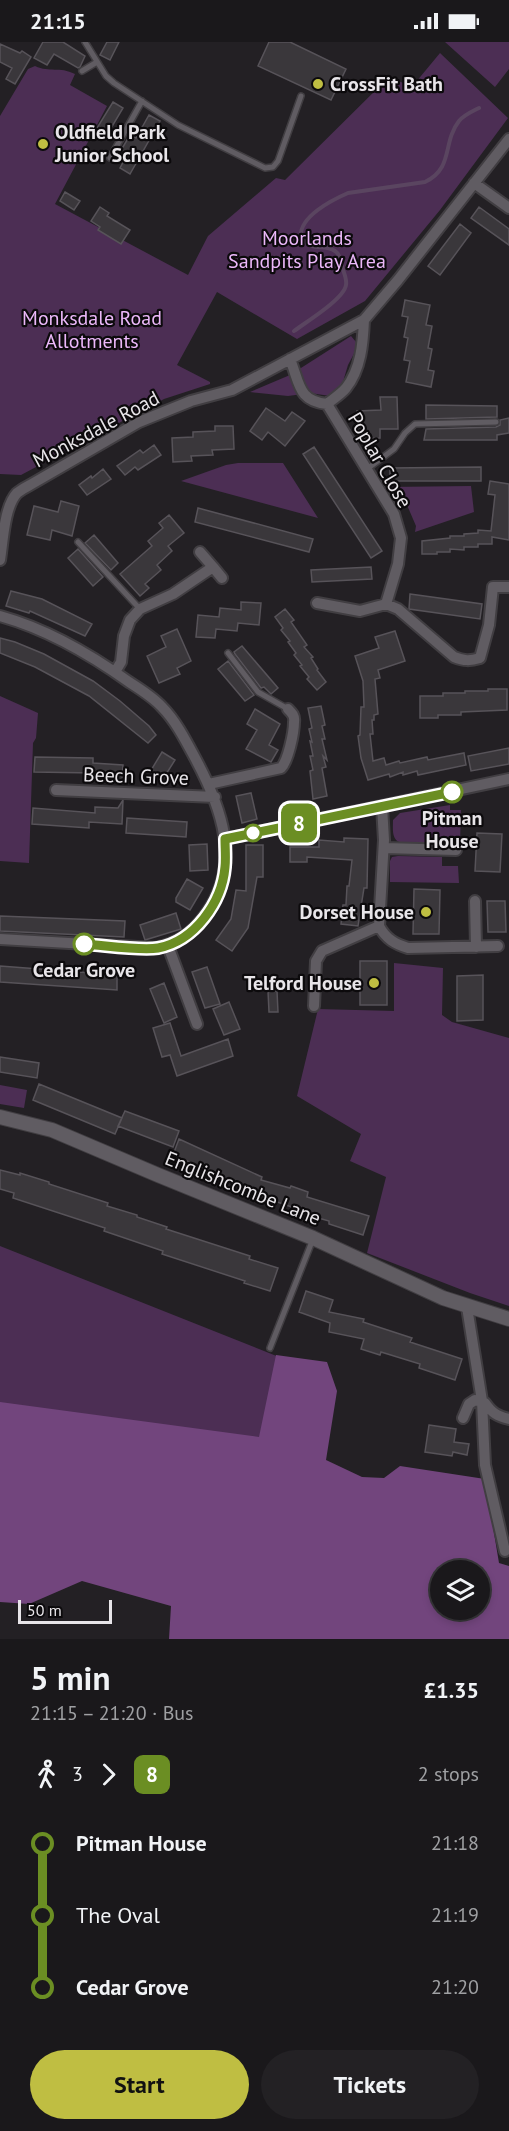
<!DOCTYPE html>
<meta charset="utf-8">
<style>
body{margin:0;font-family:"PT Sans",sans-serif;background:#232124;color:#f1f3f6;height:100vh;display:flex;flex-direction:column;font-size:22px;white-space:nowrap}
*{box-sizing:border-box;margin:0}
p{font-size:20px;color:#9fa0a3}
.icon{flex:none;width:33px;height:33px;fill:none;stroke:currentColor;stroke-width:2;stroke-linecap:round;stroke-linejoin:round}
.map{position:relative;height:1597px;overflow:hidden}
.details{display:flex;flex-direction:column;background:#1a181b;flex:1}
.details>*{flex:none}
.badge{padding:0 12px;border-radius:9px;font-size:21px;line-height:39px}
.fabs{position:absolute;left:430px;top:1518px;display:grid;gap:12px}
.fabs a{display:grid;place-items:center;width:60px;height:60px;border-radius:50%;background:#1a181b;box-shadow:0 3px 9px #0003,0 0 0 2px #38373a;font-size:30px}
.scale{position:absolute;left:18px;bottom:15px;width:94px;box-sizing:border-box;padding-left:6px;border:3px solid #e8e5e9;border-top:0;font-size:16px;line-height:21px;white-space:nowrap;color:#e8e5e9;-webkit-text-stroke:4px #0c0a0c;paint-order:stroke}
.map>.badge{position:absolute;translate:-50% -50%;box-shadow:0 0 0 3px #fff}
.legs{display:flex;align-items:center;gap:9px;height:66px;padding:0 30px;font-size:20px}
.legs p{margin-inline-start:auto}
.summary{display:flex;align-items:center;justify-content:space-between;height:102px;padding:0 30px}
h1{font-size:33px;font-weight:600;line-height:45px}
.action{display:flex;gap:12px;margin-top:auto;padding:12px 30px}
.action a{flex:1;height:69px;border-radius:36px;background:#bfbe42;color:#111;font-size:24px;font-weight:600;line-height:69px;text-align:center}
.action a+a{background:#232124;color:#f1f3f6}
ul{padding:0 30px;list-style:none}
li{display:flex;align-items:center;gap:21px;height:72px;font-size:22px}
li i{display:grid;place-items:center;width:9px;height:100%;margin:0 8px;background:currentColor}
li i::after{content:'';width:15px;height:15px;margin:-8px;border:4px solid;border-radius:50%;background:#1a181b}
li p{margin-inline-start:auto}
li:first-child i{background:linear-gradient(#0000 50%,currentColor 0)}
li:last-child i{background:linear-gradient(currentColor 50%,#0000 0)}
.status{display:flex;justify-content:space-between;align-items:center;height:42px;padding:0 30px;background:#1a181b;direction:ltr}
.status svg{height:16px;fill:currentColor}
.map>svg:first-child{display:block}
.green{fill:#4c2e54}
.forest{fill:#72457d;fill-rule:evenodd}
.lines{fill:none;stroke-linecap:round;stroke-linejoin:round}
.stream{stroke:#5a4560;stroke-width:4}
.building{fill:#3a373b;stroke:#575359;stroke-width:1.5}
.service-casing{stroke:#413e42;stroke-width:8}
.minor-casing{stroke:#413e42;stroke-width:14}
.tertiary-casing{stroke:#413e42;stroke-width:16}
.service{stroke:#605c62;stroke-width:5}
.minor{stroke:#605c62;stroke-width:10}
.tertiary{stroke:#605c62;stroke-width:14}
.line-1-casing{stroke:#fff;stroke-width:14}
.line-1{stroke:#6b8e23;stroke-width:9}
.poi-dot{fill:#bfbe42;stroke:#0c0a0c;stroke-width:2}
.stop-1-dot{fill:#fff;stroke:#6b8e23;stroke-width:3}
.labels{text-anchor:middle;stroke-width:4.5;stroke-linejoin:round;paint-order:stroke}
.poi-label{font-size:20px;font-weight:bold;fill:#e8e5e9;stroke:#0c0a0c;text-anchor:start}
.park-label{font-size:20px;fill:#ecb8fa;stroke:#0c0a0c}
.street-label{font-size:20px;fill:#e8e5e9;stroke:#0c0a0c}
.stop-label{font-size:20px;font-weight:bold;fill:#e8e5e9;stroke:#0c0a0c}
</style>
<div class="status"><b>21:15</b><svg viewBox="0 0 49 12"><path d="M0 12V9h3v3zM5 12V6h3v6zM10 12V3h3v9zM15 12V0h3v12zM26 1h20v11H26zM47 4h2v5h-2z"/></svg></div>
<div class="map">
<svg width="509" height="1597" viewBox="0 0 509 1597">
<rect width="100%" height="100%" fill="#232024"/>
<path class="green" d="M445 0H509V27L495 45Z
M440 11 508 76 440 168 365 259 297 297 217 250 177 323 210 340V342L164 357 21 433 0 432V74L28 27 35 24C50 31 59 24 75 32L70 43 107 64 55 162 188 233 208 194 276 136 285 138 389 35 408 43 416 40Z
M351 294 356 300 357 306 348 323 342 343 330 354 310 351 288 354 250 350 290 333Z
M238 421H283L318 476 181 439 226 423Z
M471 444 474 470 415 490 416 484 401 449 389 448 387 445Z
M0 654 38 671 36 696 33 701 29 821 0 819Z
M450 763V768H461L460 802 402 801C391 799 393 787 393 778L400 771Z
M398 814 442 815V824H458L459 841 390 840V819L392 815Z
M394 921 443 926 442 973 452 980 509 996V1264L470 1251 367 1211 386 1135 350 1119 361 1092 297 1054 318 967 394 969Z
M0 1043 27 1048 24 1066 0 1062Z
M0 1204 284 1317 261 1433 0 1363Z"/>
<path class="forest" d="M276 1313 327 1320 337 1349 326 1418 362 1435 384 1436 400 1424 485 1437 499 1521 509 1524V1597H169L171 1564 82 1539 29 1562 0 1560V1360L259 1395ZM441 1528H480V1568H441Z"/>
<g class="lines">
<path class="stream" d="M294 289C306 280 344 257 346 243 347 238 344 230 342 225 341 219 340 212 335 209 323 201 313 211 301 196 298 175 332 158 348 151L425 140C454 126 442 101 459 79 464 73 471 70 479 66"/>
</g>
<path class="building" d="M43 0H63L85 14 80 25 78 26 54 12 47 23 34 16Z
M107 0H119L110 18 100 13Z
M269 0H290L346 27 331 58 258 24Z
M0 2 20 11 22 9 31 15 15 42 6 37 12 26 0 20Z
M113 60 123 66 107 93 97 86Z
M149 73 160 79 130 132 120 126 127 113 120 110 130 93 136 96Z
M65 150 80 159 74 168 60 159Z
M100 165 109 171 107 174 130 188 121 202 98 188 100 185 91 179Z
M479 165 509 187V203L471 176Z
M460 182 471 191 440 233 428 224Z
M405 258 430 263 426 283 432 284 428 306 432 307 428 328 434 329 431 345 406 340 410 319 404 318 408 296 404 295 408 275 402 274Z
M380 355H397L398 387H380V396L358 397 357 369 381 368Z
M426 363 497 364V375L426 377Z
M266 366 285 379 292 370 305 379 285 404 268 390 262 398 250 389Z
M509 376V391L497 393V398H424L426 387 496 385 500 383V378Z
M215 384H233L234 407 212 408 213 413 191 414 192 419 173 420 172 396 193 395V390L215 389Z
M154 403 161 413 138 428 135 425 125 433 117 424 140 408 143 411Z
M314 405 382 509 371 516 303 412Z
M481 425V439H390V426Z
M103 427 111 437 87 453 79 443 91 434 92 436Z
M490 439 509 442V498L492 495V502H478V505H464V508L450 507V510H437V512H422V499L450 496V494H464V492L478 491V488L491 489 495 453 488 452Z
M61 459 79 464 72 494 52 488 50 498 27 493 34 464 58 470Z
M198 466 313 497 309 510 195 480Z
M169 473 184 491 168 504 172 509 157 523 161 528 145 542 149 546 140 554 120 532 152 504 148 499 163 486 159 481Z
M94 493 118 521 111 528 85 501Z
M78 507 103 535 93 544 68 516Z
M371 525 372 537 312 540 311 528Z
M11 549 42 557 92 582 85 594 30 569 29 571 6 564Z
M410 552 482 562 480 577 409 567Z
M241 560 261 561 259 583 238 581 237 589 216 587 215 596 196 595 198 573 219 575 220 566 241 568Z
M285 567 294 578 291 580 307 603 304 605 313 615 311 616 318 627 317 628 326 640 317 648 307 637 309 635 300 624 302 623 294 613 296 611 288 600 290 599 281 588 283 586 275 575Z
M177 587 191 619 177 626 180 632 159 641 147 614 166 605 161 594Z
M395 589 405 619 378 628 380 636 375 637 378 672 374 673V678H372L373 692H370L373 719 384 716 386 723 399 719 400 721 427 715 428 718 464 711 466 723 418 733 417 729 403 733V730L390 735 389 732 368 738 361 716 358 694 360 693 361 665H364L363 639 355 614 379 606 375 595Z
M0 596 15 600 44 612 93 639 120 659 149 684 156 693 148 701 89 654 35 625 0 611Z
M242 604 278 646 271 652 264 645 261 646 235 612 234 610Z
M228 619 254 653 245 659 218 627Z
M488 647H507V668L461 670V673H438V676H420V654H443V651H465V649H488Z
M321 664 325 683 322 684 325 697H322L327 718 323 714 326 725 322 726 327 754 313 757 310 729 313 728 310 714H313L310 699 312 700 309 687 312 686 308 666Z
M255 667 280 682 269 703 278 708 271 720 246 707 257 688 247 682Z
M509 706V722L471 729 468 714Z
M162 710 175 718 163 737 150 730Z
M35 715 93 716V721L123 723 122 738 94 737V731L34 730Z
M251 751 257 777 242 781 236 754Z
M123 758 122 782 89 780V786L32 782 33 766 95 771V765L118 766Z
M127 776 187 780 186 795 126 791Z
M477 791 502 792 500 830 475 829Z
M344 796 368 797 367 846H364L358 884 341 882 343 863H346L347 844H349L352 818 307 815V820H290V805H319V798L344 800Z
M207 802 208 828 190 829 189 803Z
M246 803H263V835H257L248 886 232 909 216 898 231 877 236 848 246 849Z
M187 837 203 846 190 868 176 860V856Z
M414 847 440 848 439 892H413Z
M487 859H505L506 890H488Z
M176 871 181 887 145 898 140 883Z
M0 874 125 879 124 895 0 889Z
M360 919H387V963H360Z
M0 924 117 933V948L0 940Z
M207 925 220 962 205 966 192 930Z
M483 933V978L457 979V934Z
M164 941 177 975 164 981 150 947Z
M268 949H277L278 970H269Z
M229 960 240 987 224 993 213 967Z
M170 981 181 1014 228 997 233 1014 177 1034 170 1013 162 1015 153 986Z
M0 1015 39 1021 37 1036 0 1030Z
M39 1042 122 1076 115 1092 33 1058Z
M125 1069 179 1089 173 1105 118 1084Z
M179 1097 262 1135 261 1138 290 1146 291 1144 308 1150 307 1155 369 1174 363 1193 329 1182V1179L308 1173 309 1171 260 1154 261 1151 173 1113Z
M0 1128 20 1133V1131L49 1140V1142L108 1161 107 1164 137 1173V1175L167 1185 166 1187 250 1214 249 1217 278 1226 270 1249 244 1241 245 1239 162 1212 163 1209 104 1189 105 1186 13 1156 14 1151 0 1147Z
M306 1249 333 1258 329 1270 364 1277 363 1280 412 1296 410 1300 462 1317 455 1338 419 1326 420 1322 381 1310 380 1313 361 1307 364 1297 329 1290 330 1281 299 1270Z
M429 1383 456 1387 454 1400 469 1402 467 1413 453 1410 452 1414 425 1410Z"/>
<g class="lines">
<defs>
<path id="service" d="M85 0 106 34 114 41 178 83 265 126 273 125 278 119 301 54
M82 29 97 20
M110 116 142 59
M367 427 394 407 405 391 415 382 496 380
M78 500 140 567
M228 611 258 650 288 667
M270 1306 313 1197"/>
<path id="minor" d="M474 141 509 166
M290 317C300 342 298 359 327 362 333 357 341 352 346 346 361 327 363 301 364 278
M327 362 394 472 401 496 398 522 386 562 398 567 454 615C464 619 470 619 480 616L489 583 493 545H509
M200 510 213 525
M0 518C3 500 4 465 17 451 21 448 26 445 30 443L139 380 191 359 232 348 364 278 398 238 509 97
M317 561 360 569 386 562
M0 574C47 587 90 612 129 640 140 647 153 655 162 665 175 678 185 697 194 714 221 764 243 821 206 872 193 891 178 901 155 906L0 897
M115 630 121 620 124 594 130 578 140 567 173 552 213 525 222 536
M209 742 281 726C288 719 294 691 294 680 295 674 292 671 288 667
M56 748 215 755
M382 764 384 798 379 884C386 897 395 902 408 906L498 904
M225 797 509 737
M384 806 456 808
M475 859 476 905
M168 904 197 982
M314 964 316 919 322 909 379 884
M467 1265 482 1359 485 1423 505 1509
M463 1376 469 1362 475 1358 485 1361C492 1371 497 1374 509 1377"/>
<path id="tertiary" d="M0 1075 52 1088 158 1133 313 1196 443 1256 509 1277"/>
</defs>
<use href="#service" class="service-casing"/>
<use href="#minor" class="minor-casing"/>
<use href="#tertiary" class="tertiary-casing"/>
<use href="#service" class="service"/>
<use href="#minor" class="minor"/>
<use href="#tertiary" class="tertiary"/>
</g>
<g class="lines">
<defs>
<path id="line-1" d="M84 902C103 903 140 909 158 906 195 899 222 860 225 825 226 816 225 806 225 797L452 750"/>
</defs>
<use href="#line-1" class="line-1-casing"/>
<use href="#line-1" class="line-1"/>
</g>
<g class="poi-dot">
<circle cx="318" cy="42" r="6"/>
<circle cx="43" cy="102" r="6"/>
<circle cx="426" cy="870" r="6"/>
<circle cx="374" cy="941" r="6"/>
</g>
<g class="stop-1-dot">
<circle cx="452" cy="750" r="10"/>
<circle cx="253" cy="791" r="8"/>
<circle cx="84" cy="902" r="10"/>
</g>
<g class="labels">
<g class="poi-label">
<text x="330" y="49">CrossFit Bath</text>
<text x="55" y="97">Oldfield Park<tspan x="55" dy="23">Junior School</tspan></text>
<text x="414" y="877" text-anchor="end">Dorset House</text>
<text x="362" y="948" text-anchor="end">Telford House</text>
</g>
<g class="park-label">
<text x="307" y="203">Moorlands<tspan x="307" dy="23">Sandpits Play Area</tspan></text>
<text x="92" y="283">Monksdale Road<tspan x="92" dy="23">Allotments</tspan></text>
</g>
<g class="street-label">
<text transform="translate(96 387) rotate(-28)" y="7">Monksdale Road</text>
<text transform="translate(380 418) rotate(60)" y="7">Poplar Close</text>
<text transform="translate(136 734) rotate(2)" y="7">Beech Grove</text>
<text transform="translate(243 1146) rotate(22)" y="7">Englishcombe Lane</text>
</g>
<g class="stop-label">
<text x="452" y="783">Pitman<tspan x="452" dy="23">House</tspan></text>
<text x="84" y="935">Cedar Grove</text>
</g>
</g>
</svg>
<div class="fabs">
<a><svg class="icon" aria-label="layers" viewBox="0 0 24 24"><path d="M12 4l9 5-9 5-9-5zM3 14l9 5 9-5"/></svg></a>
</div>
<div class="scale">50 m</div>
<b class="badge" style="left:299px;top:781px;background:#6b8e23;color:#fff">8</b>
</div>
<section class="details">
<div class="summary"><div><h1>5 min</h1><p>21:15 – 21:20 · Bus</p></div><b>£1.35</b></div>
<div class="legs"><svg class="icon" aria-label="walk" viewBox="0 0 24 24"><circle cx="13" cy="4" r="2"/><path d="M13 8l-2 6 4 7M11 14l-3 7M7 12l3-4h3l4 4"/></svg>3<svg class="icon" aria-label="forward" viewBox="0 0 24 24"><path d="M9 5l7 7-7 7"/></svg><b class="badge" style="background:#6b8e23;color:#fff">8</b><p>2 stops</p></div>
<ul>
<li><i style="color:#6b8e23"></i><b>Pitman House</b><p>21:18</p></li>
<li><i style="color:#6b8e23"></i><span>The Oval</span><p>21:19</p></li>
<li><i style="color:#6b8e23"></i><b>Cedar Grove</b><p>21:20</p></li>
</ul>
<div class="action"><a>Start</a><a>Tickets</a></div>
</section>
